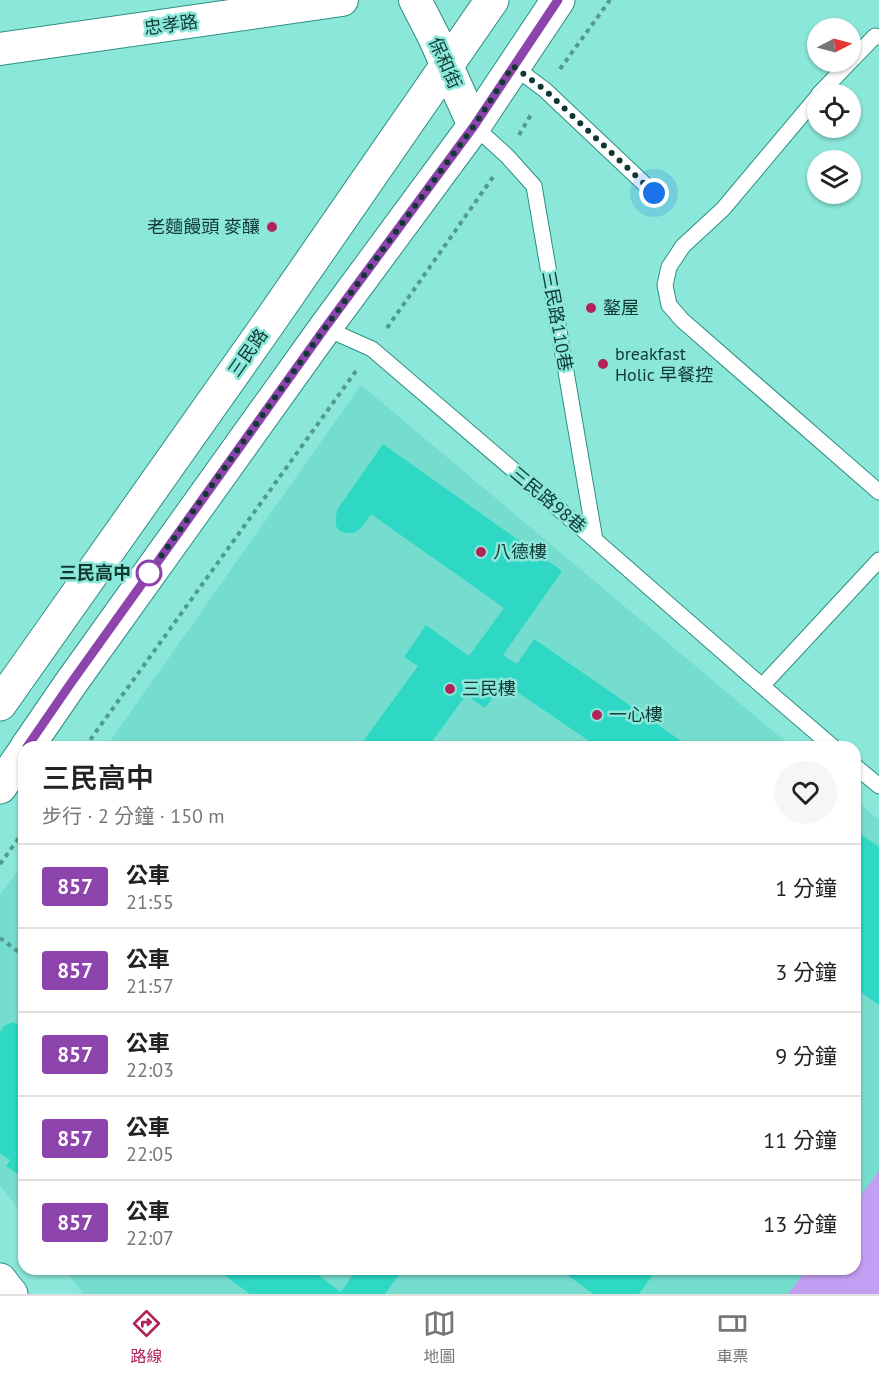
<!DOCTYPE html>
<html lang="zh-TW">
<meta charset="utf-8">
<style>
body{margin:0;font-family:"PT Sans","Noto Sans TC",sans-serif;background:#f6f6f6;color:#222;height:100vh;display:flex;flex-direction:column;font-size:22px;white-space:nowrap}
*{box-sizing:border-box;margin:0}
p{font-size:20px;color:#767676}
.icon{flex:none;width:33px;height:33px;fill:none;stroke:currentColor;stroke-width:2;stroke-linecap:round;stroke-linejoin:round}
.map{position:relative;flex:1;overflow:hidden}
.details{position:absolute;left:18px;top:741px;width:843px;height:534px;display:flex;flex-direction:column;background:#fff;border-radius:18px;box-shadow:0 2px 4px #0004}
.details>*{flex:none}
.badge{padding:0 12px;border-radius:4px;font-size:21px;line-height:39px}
.needle{width:39px;rotate:84deg}
.tools{position:absolute;left:807px;top:18px;display:grid;gap:12px}
.tools a{display:grid;place-items:center;width:54px;height:54px;border-radius:50%;background:#fff;box-shadow:0 2px 4px #0004;font-size:30px}
.you{position:absolute;width:30px;height:30px;margin:-15px;border:4px solid #fff;border-radius:50%;background:#1a73e8;box-shadow:0 0 0 9px #1a73e833}
.map>.badge{position:absolute;translate:-50% -50%;box-shadow:0 0 0 3px #fff}
.round{display:grid;place-items:center;flex:none;width:63px;height:63px;border-radius:32px;background:#f6f6f6}
.headline{display:flex;align-items:center;justify-content:space-between;height:102px;padding:0 24px}
h1{font-size:28px;font-weight:600;line-height:45px}
ul{padding:0;list-style:none}
li{display:flex;align-items:center;gap:18px;height:84px;padding:0 24px;border-top:2px solid #e0e0e0}
li div{flex:1}
li b{display:block;font-size:22px}
li em{font-style:normal}
li .badge{min-width:66px;font-weight:700;text-align:center}
.dock{display:flex;justify-content:space-around;align-items:center;height:84px;border-top:2px solid #e0e0e0;background:#fff;font-size:16px;color:#767676}
.dock a{display:grid;justify-items:center;gap:3px}
.dock .active{color:#b1245b}
.map>svg:first-child{display:block}
.built{fill:#74ddce}
.green{fill:#c39ff4}
.building{fill:#2ed8c5}
.lines{fill:none;stroke-linecap:round;stroke-linejoin:round}
.service-casing{stroke:#2d8f83;stroke-width:17}
.minor-casing{stroke:#2d8f83;stroke-width:34}
.tertiary-casing{stroke:#2d8f83;stroke-width:35}
.secondary-casing{stroke:#2d8f83;stroke-width:35}
.path{stroke:#54998f;stroke-width:4;stroke-dasharray:4.5 4.5;stroke-linecap:butt}
.service{stroke:#fff;stroke-width:15}
.minor{stroke:#fff;stroke-width:32}
.tertiary{stroke:#fff;stroke-width:33}
.secondary{stroke:#fff;stroke-width:33}
.line-casing{stroke:#fff;stroke-width:14}
.line{stroke:#8e44ad;stroke-width:9}
.walk{stroke:#113934;stroke-width:6;stroke-dasharray:0 10.8}
.poi-dot{fill:#b1245b;stroke:#8ae7d9;stroke-width:2}
.stop-dot{fill:#fff;stroke:#8e44ad;stroke-width:3}
.labels{text-anchor:middle;stroke-width:5;stroke-linejoin:round;paint-order:stroke}
.street-label{font-size:18px;fill:#113934;stroke:#8ae7d9}
.poi-label{font-size:18px;fill:#113934;stroke:#8ae7d9;text-anchor:start}
.stop-label{font-size:18px;font-weight:bold;fill:#113934;stroke:#8ae7d9;text-anchor:end}
</style>
<div class="map">
<svg width="879" height="1294" viewBox="0 0 879 1294">
<rect width="100%" height="100%" fill="#8ae7d9"/>
<path class="built" d="M361 385 792 747H106Z
M855 800 879 820V1294H84L64 1269H855Z
M24 862V1216L0 1185V895Z"/>
<path class="green" d="M879 1171V1294H788L807 1269H855V1203Z"/>
<path class="building" d="M383 444 562 571 503 655 517 664 534 639 690 747H598L504 683 485 708 466 695 428 747H359L418 666 404 657 426 625 469 656 504 608 371 514 360 529 354 533H347L340 531 336 526V518L337 510Z
M855 830 879 847V1005L855 988Z
M13 1022 24 1029 23 1038 18 1047 24 1051V1178L6 1166 10 1160 0 1153V1032L4 1026Z
M216 1269H310L341 1292 357 1269H403L385 1294H250Z
M559 1269H657L639 1294H591L592 1293Z"/>
<g class="lines">
<defs>
<path id="service" d="M513 66 545 90 654 193
M819 94 875 36 879 37
M818 96 723 209 683 246 669 267 665 285 669 305 682 320 879 492
M474 126 507 156 534 186 595 540
M325 328 372 349 595 540 762 686 833 747
M762 686 879 560
M855 766 879 786"/>
<path id="minor" d="M415 0 434 37 474 126
M0 49 342 0"/>
<path id="tertiary" d="M0 1280 11 1294"/>
<path id="secondary" d="M0 704 268 324 492 0
M27 747 71 683 325 328 474 126 558 0
M0 787 24 752"/>
</defs>
<use href="#service" class="service-casing"/>
<use href="#minor" class="minor-casing"/>
<use href="#tertiary" class="tertiary-casing"/>
<use href="#secondary" class="secondary-casing"/>
<path class="path" d="M560 69 610 0
M519 135 532 113
M387 328 493 177
M85 747 356 371
M0 864 24 831
M0 938 24 956"/>
<use href="#service" class="service"/>
<use href="#minor" class="minor"/>
<use href="#tertiary" class="tertiary"/>
<use href="#secondary" class="secondary"/>
</g>
<g class="lines">
<defs>
<path id="line" d="M27 747 71 683 325 328 474 126 558 0"/>
</defs>
<use href="#line" class="line-casing"/>
<use href="#line" class="line"/>
<path class="walk" d="M149 573 325 328 474 126 513 66 545 90 654 193"/>
</g>
<g class="poi-dot">
<circle cx="272" cy="227" r="6"/>
<circle cx="591" cy="308" r="6"/>
<circle cx="603" cy="364" r="6"/>
<circle cx="481" cy="552" r="6"/>
<circle cx="450" cy="689" r="6"/>
<circle cx="597" cy="715" r="6"/>
</g>
<circle class="stop-dot" cx="149" cy="573" r="12"/>
<g class="labels">
<g class="street-label">
<text transform="translate(171 25) rotate(-8)" y="6">忠孝路</text>
<text transform="translate(445 63) rotate(66)" y="6">保和街</text>
<text transform="translate(557 321) rotate(80)" y="6">三民路110巷</text>
<text transform="translate(248 353) rotate(-55)" y="6">三民路</text>
<text transform="translate(548 500) rotate(40)" y="6">三民路98巷</text>
</g>
<g class="poi-label">
<text x="260" y="233" text-anchor="end">老麵饅頭 麥釀</text>
<text x="603" y="314">鏊屋</text>
<text x="615" y="360">breakfast<tspan x="615" dy="21">Holic 早餐控</tspan></text>
<text x="493" y="558">八德樓</text>
<text x="462" y="695">三民樓</text>
<text x="609" y="721">一心樓</text>
</g>
<g class="stop-label">
<text x="131" y="579">三民高中</text>
</g>
</g>
</svg>
<div class="tools">
<a><svg class="needle" viewBox="-14 -14 28 28"><path d="M0-13l5 13h-10z" fill="#e53935"/><path d="M0 13l5-13h-10z" fill="#767676"/></svg></a>
<a><svg class="icon" aria-label="locate" viewBox="0 0 24 24"><circle cx="12" cy="12" r="6"/><path d="M12 2v4M12 18v4M2 12h4M18 12h4"/></svg></a>
<a><svg class="icon" aria-label="layers" viewBox="0 0 24 24"><path d="M12 4l9 5-9 5-9-5zM3 14l9 5 9-5"/></svg></a>
</div>
<div class="you" style="left:654px;top:193px"></div>
<section class="details">
<div class="headline"><div><h1>三民高中</h1><p>步行 · 2 分鐘 · 150 m</p></div><a class="round"><svg class="icon" aria-label="heart" viewBox="0 0 24 24"><path d="M12 20l-8-8c-3-5 5-10 8-4 3-6 11-1 8 4z"/></svg></a></div>
<ul>
<li><span class="badge" style="background:#8e44ad;color:#fff">857</span><div><b>公車</b><p>21:55</p></div><em>1 分鐘</em></li>
<li><span class="badge" style="background:#8e44ad;color:#fff">857</span><div><b>公車</b><p>21:57</p></div><em>3 分鐘</em></li>
<li><span class="badge" style="background:#8e44ad;color:#fff">857</span><div><b>公車</b><p>22:03</p></div><em>9 分鐘</em></li>
<li><span class="badge" style="background:#8e44ad;color:#fff">857</span><div><b>公車</b><p>22:05</p></div><em>11 分鐘</em></li>
<li><span class="badge" style="background:#8e44ad;color:#fff">857</span><div><b>公車</b><p>22:07</p></div><em>13 分鐘</em></li>
</ul>
</section>
</div>
<nav class="dock">
<a class="active"><svg class="icon" aria-label="directions" viewBox="0 0 24 24"><path d="M12 3l9 9-9 9-9-9zM9 14v-3h6M13 9l2 2-2 2"/></svg>路線</a>
<a><svg class="icon" aria-label="map" viewBox="0 0 24 24"><path d="M3 6l6-2 6 2 6-2v14l-6 2-6-2-6 2zM9 4v14M15 6v14"/></svg>地圖</a>
<a><svg class="icon" aria-label="tickets" viewBox="0 0 24 24"><path d="M3 7h18v10H3zM15 7v10"/></svg>車票</a>
</nav>
